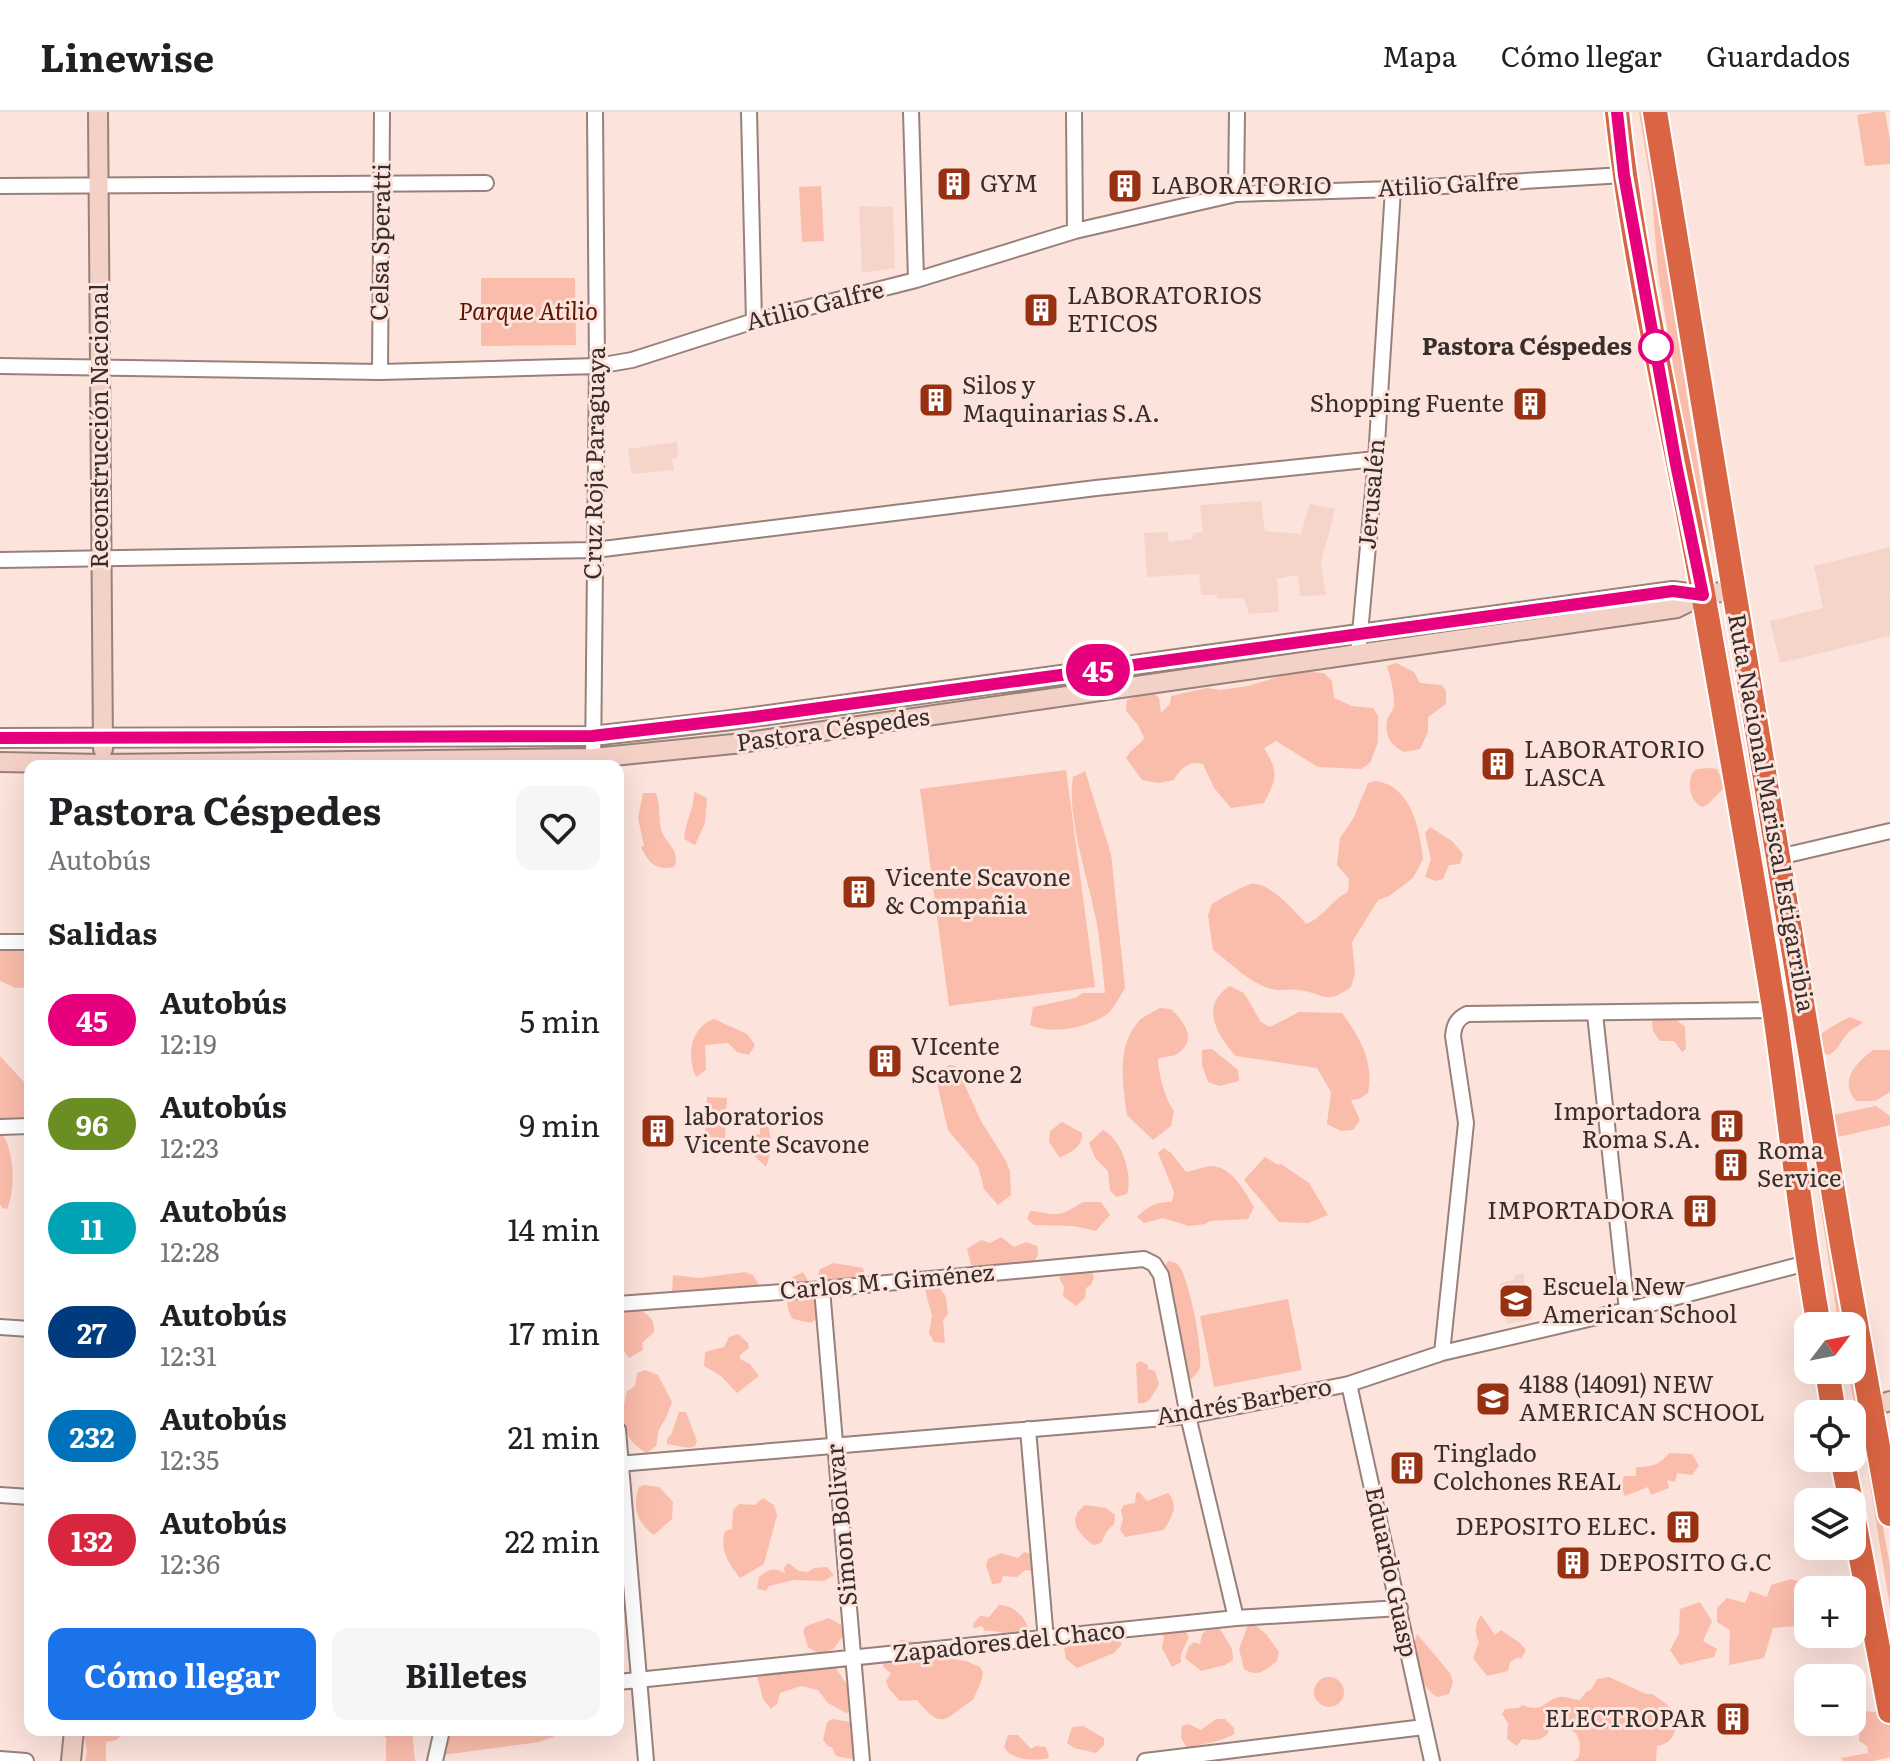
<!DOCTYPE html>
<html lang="es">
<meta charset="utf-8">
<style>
body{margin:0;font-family:Literata,serif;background:#f6f6f6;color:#202124;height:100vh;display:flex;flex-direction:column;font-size:30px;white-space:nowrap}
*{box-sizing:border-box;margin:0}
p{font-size:26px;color:#757577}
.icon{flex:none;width:44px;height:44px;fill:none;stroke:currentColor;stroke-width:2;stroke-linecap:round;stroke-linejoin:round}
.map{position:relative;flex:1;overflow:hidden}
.side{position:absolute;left:24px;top:648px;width:600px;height:976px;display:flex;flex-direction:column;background:#fff;border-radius:16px;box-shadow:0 8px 32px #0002}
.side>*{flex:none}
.badge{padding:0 16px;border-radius:26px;font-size:28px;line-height:52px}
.needle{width:52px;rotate:58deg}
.buttons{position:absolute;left:1794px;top:1200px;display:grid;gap:16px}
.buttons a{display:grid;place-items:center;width:72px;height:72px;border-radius:16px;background:#fff;box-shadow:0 8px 32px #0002;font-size:40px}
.map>.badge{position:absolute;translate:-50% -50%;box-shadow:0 0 0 4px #fff}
h2{padding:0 24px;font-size:30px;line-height:72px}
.round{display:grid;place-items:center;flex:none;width:84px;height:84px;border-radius:16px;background:#f6f6f6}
.head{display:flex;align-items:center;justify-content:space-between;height:136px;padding:0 24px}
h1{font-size:38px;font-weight:700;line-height:60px}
.action{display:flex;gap:16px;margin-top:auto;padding:16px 24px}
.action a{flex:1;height:92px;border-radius:16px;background:#1a73e8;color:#fff;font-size:32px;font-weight:700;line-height:92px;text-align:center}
.action a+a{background:#f6f6f6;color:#202124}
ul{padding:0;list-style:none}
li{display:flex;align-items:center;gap:24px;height:104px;padding:0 24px}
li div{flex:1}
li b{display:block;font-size:30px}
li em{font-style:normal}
li .badge{min-width:88px;font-weight:700;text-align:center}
header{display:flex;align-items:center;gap:48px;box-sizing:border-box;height:112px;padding:0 40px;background:#fff;border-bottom:2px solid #e0e0e0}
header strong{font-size:38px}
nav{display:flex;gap:44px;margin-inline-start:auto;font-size:28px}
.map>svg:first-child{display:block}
.built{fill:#f5d4ca}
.green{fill:#fabcab}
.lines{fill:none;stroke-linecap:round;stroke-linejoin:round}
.street-casing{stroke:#97817a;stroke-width:18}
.secondary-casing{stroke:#97817a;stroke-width:22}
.highway-casing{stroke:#fff;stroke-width:28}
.street{stroke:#fff;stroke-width:14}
.secondary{stroke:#f4d1c7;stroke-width:18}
.highway{stroke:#da6544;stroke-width:24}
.line-casing{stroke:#fff;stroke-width:18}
.line{stroke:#e6007e;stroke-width:12}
.stop-dot{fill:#fff;stroke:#e6007e;stroke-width:4}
.labels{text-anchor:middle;stroke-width:6;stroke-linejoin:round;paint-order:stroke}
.poi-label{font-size:24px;fill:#372d2b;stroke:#fce3dc;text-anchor:start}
.street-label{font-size:24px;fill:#372d2b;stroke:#fce3dc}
.park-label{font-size:24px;font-style:italic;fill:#5c1400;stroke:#fce3dc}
.stop-label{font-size:24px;font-weight:bold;fill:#372d2b;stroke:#fce3dc;text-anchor:end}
</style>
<header>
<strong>Linewise</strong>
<nav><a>Mapa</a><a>Cómo llegar</a><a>Guardados</a></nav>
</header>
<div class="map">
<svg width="1890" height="1649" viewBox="0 0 1890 1649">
<rect width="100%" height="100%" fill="#fce3dc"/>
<path class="built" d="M859 94 893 95 895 156 862 161Z
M677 330 678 345 672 347 674 358 632 362 628 337Z
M1261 389 1265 419 1301 422 1310 392 1335 397 1321 451 1326 483 1300 484 1298 463 1277 467 1279 500 1249 502 1244 486 1218 487 1216 483H1201L1199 462 1147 465 1144 421 1167 420 1169 430 1192 427 1193 421 1203 420 1200 393Z
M1890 435V480L1888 481H1890V524L1780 551 1770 509 1823 496 1814 454Z
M1523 1161 1532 1207 1507 1212 1500 1171 1514 1168V1163Z"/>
<path class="green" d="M1639 0H1646L1659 72 1667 157 1712 443 1684 321 1658 159 1651 73Z
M1875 0H1885L1890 28V52L1865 54 1857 3Z
M821 74 824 129 802 130 799 75Z
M481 166H575L576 233 481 234Z
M1720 494 1846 1214H1839C1826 1138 1817 1062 1804 986 1778 822 1748 658 1720 494Z
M1396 551 1414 560 1420 571 1442 573 1446 579V592L1428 605V620L1420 637 1404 640C1392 634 1384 624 1387 609 1388 602 1394 600 1394 592 1394 579 1391 567 1387 554Z
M1297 559 1324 561 1332 569 1334 586 1352 594 1373 596 1378 604V630L1370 651 1361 657 1318 655 1276 629 1264 636C1279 661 1277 666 1264 691L1231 696 1214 676 1203 652C1189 648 1180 657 1174 668L1158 671 1142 668 1126 646C1132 636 1141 632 1144 626L1138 613 1126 599 1127 588 1141 583 1155 582 1159 586 1161 601 1170 592 1171 584 1207 576 1220 578 1248 574Z
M1710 656 1717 657 1725 675 1708 692 1702 695C1689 688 1688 673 1692 661L1697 657Z
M1066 658 1095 875 949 894 920 677Z
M1085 659 1111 742 1125 876C1120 884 1114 897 1106 903 1086 916 1051 923 1030 913L1033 895 1075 886 1083 881H1105C1103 860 1101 839 1098 818 1091 774 1066 709 1073 665Z
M1375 669C1411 673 1420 717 1423 747L1413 766 1389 784 1378 788 1352 830 1355 861 1351 875C1325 894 1324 881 1298 878 1291 877 1285 878 1278 878 1252 875 1234 853 1213 838L1208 803 1212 792C1220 787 1243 774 1251 772 1269 769 1296 800 1306 812 1324 805 1331 788 1348 780L1349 767 1337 753 1340 726 1353 707 1368 671Z
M694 680 707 686 705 711 695 733 684 727C685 710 694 697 694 680Z
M643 681H656C661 694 658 708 662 720 667 733 681 739 674 755 655 759 649 751 641 735L644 734 638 706Z
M1430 715 1452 729 1463 742 1460 752 1449 753 1443 767 1435 769 1425 765 1431 747 1425 721Z
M0 829 30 833V875L16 876 0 869Z
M1230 874 1244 881 1261 910 1270 915 1299 900 1342 901C1360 926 1374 949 1368 981L1359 987 1351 988 1360 1008 1353 1018 1341 1019 1327 1012 1331 980 1317 956 1236 944C1217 924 1199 893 1230 874Z
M1160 896 1171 897C1183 909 1199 927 1177 942 1172 945 1164 944 1158 947 1158 960 1166 990 1174 999L1171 1014 1153 1028 1127 1003C1123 973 1116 935 1138 910 1143 904 1153 900 1160 896Z
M1672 904 1685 915 1686 937 1682 940 1674 929H1660L1653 919 1652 910 1658 905Z
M1850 905 1863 910C1858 915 1851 916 1847 922 1840 930 1839 937 1829 943L1823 941 1819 936 1820 923C1823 920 1846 906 1850 905Z
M714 907 747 922 755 933 749 943 737 940 728 931 705 933 706 958 696 965C686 945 691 914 714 907Z
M1212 937 1238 958 1239 969 1219 974 1208 970 1202 953V938Z
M1873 938H1890V980L1875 989H1856C1839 968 1855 952 1873 938Z
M0 944 27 973 28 998 22 1009H0Z
M949 953 956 954 981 1009 1006 1049 1010 1060 1011 1083 998 1093 984 1077 978 1054 948 1018 936 967Z
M707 985 727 986 725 1026 705 1025Z
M1876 994 1890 1004V1013L1834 1026 1831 1009 1833 1003Z
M760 1009 767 1012C773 1027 771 1041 766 1055L749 1039V1023L760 1022Z
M1062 1010 1082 1021C1083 1035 1071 1040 1060 1046L1049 1030 1050 1019Z
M1103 1018C1122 1028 1133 1062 1127 1082L1116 1085 1110 1078 1108 1059 1095 1046 1089 1031Z
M0 1023H3C14 1041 16 1077 7 1097L2 1096 0 1092Z
M1164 1036 1171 1041 1186 1060C1194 1059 1204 1054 1212 1054 1232 1055 1245 1080 1254 1095L1248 1107 1210 1109 1205 1112 1189 1114 1163 1106 1144 1111 1137 1105C1148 1094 1157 1089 1172 1090L1174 1080 1158 1041Z
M1265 1045 1278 1053 1281 1052 1309 1071 1328 1103 1308 1111 1279 1110 1244 1068Z
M1083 1090H1101L1110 1103 1096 1119 1074 1114 1034 1113 1027 1107 1030 1099C1038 1099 1042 1101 1050 1102 1063 1104 1073 1096 1083 1090Z
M1001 1125 1014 1135 1026 1130 1037 1134C1039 1143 1038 1146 1031 1152 1011 1155 990 1159 971 1153L967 1137 981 1128 990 1131Z
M1168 1149C1173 1150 1176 1150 1179 1154 1189 1166 1205 1245 1199 1258 1196 1263 1190 1268 1185 1272L1164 1156Z
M834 1151 863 1156 866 1167 864 1182 857 1181 853 1185 818 1174 817 1166 820 1157Z
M1090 1156 1094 1165 1091 1173 1086 1176 1085 1186 1076 1194 1063 1184 1064 1175 1059 1166 1067 1159Z
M745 1160 753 1163 763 1179 678 1184 672 1179 673 1163 699 1166Z
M803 1160C812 1173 814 1190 819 1204L811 1211 793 1207C784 1194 788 1182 787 1168Z
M924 1174 940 1176 946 1185 948 1202 943 1208 945 1231 934 1230 929 1221 932 1204Z
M1288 1187 1302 1258 1214 1275 1200 1204Z
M633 1196C646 1200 655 1205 654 1220L642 1231 643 1238 629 1246 618 1231V1201Z
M738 1222 748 1231 749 1236 740 1243V1247L750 1252 759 1264 737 1281 721 1264 704 1254 705 1240 724 1235 729 1225Z
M1852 1246 1865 1336 1876 1377 1890 1454V1495L1864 1336 1847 1258H1852Z
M1140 1249 1148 1253V1257L1155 1259 1159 1272C1154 1280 1150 1294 1138 1291L1136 1252Z
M645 1258 658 1263 672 1290 666 1306 659 1317 656 1334 647 1341C621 1327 620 1305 627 1279L635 1274 637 1261Z
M679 1300H686L697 1329 695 1334 689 1336 667 1332V1327L671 1323Z
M1669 1341 1692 1342 1699 1354 1692 1363 1677 1361 1675 1370 1667 1368 1669 1376 1651 1383 1648 1375 1625 1384 1621 1375 1624 1364H1636V1355C1651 1355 1660 1353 1669 1341Z
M644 1373 659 1375 673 1390 672 1407 654 1423C637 1411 632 1395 639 1375Z
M1139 1380 1147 1389 1168 1381C1180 1394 1171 1405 1164 1418L1125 1425 1120 1418 1123 1407 1121 1398 1124 1393 1135 1391 1136 1381Z
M763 1386 774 1393 777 1403 764 1452 740 1466C729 1452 719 1438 725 1419L732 1417 733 1398 739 1392 755 1393Z
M1085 1393 1106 1396 1115 1403 1114 1412 1107 1419 1101 1431 1093 1433C1078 1421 1066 1408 1085 1393Z
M1024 1440 1034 1443V1459L1025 1458 1017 1465 1003 1464 1001 1471 992 1472 986 1453 988 1447 1001 1441 1018 1446Z
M788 1451 799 1459 808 1460 814 1456 827 1455 834 1463 824 1469 794 1468 769 1474 766 1479 757 1477 759 1465C769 1457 773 1455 785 1461L784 1456Z
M1791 1467 1822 1478H1808V1513L1773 1516 1764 1546 1729 1553 1730 1518 1717 1510V1496L1727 1486 1745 1491 1750 1479 1767 1485 1771 1473Z
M1700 1490 1712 1509 1703 1529 1717 1537 1714 1545 1680 1553 1670 1538 1679 1522 1680 1497Z
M999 1493C1012 1493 1026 1504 1028 1517L1024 1524C1011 1525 998 1517 985 1519L982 1514 974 1516 973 1512 980 1504 989 1505Z
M1481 1503 1495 1523 1501 1518 1520 1531 1526 1538 1521 1547 1518 1545 1510 1550 1508 1559 1487 1564 1473 1546 1479 1530C1474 1520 1475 1512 1481 1503Z
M829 1506 843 1514 845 1522 833 1537 819 1542 808 1535 803 1519 806 1514Z
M1160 1506 1178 1507 1189 1525 1181 1542V1550L1172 1555 1162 1536 1164 1525 1156 1513Z
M1254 1512 1266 1522 1279 1540 1277 1549C1266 1558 1258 1566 1244 1557L1239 1537 1248 1513Z
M1211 1515H1219L1232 1537 1233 1548 1225 1553 1201 1559 1185 1546 1189 1534 1194 1530 1200 1532 1202 1522Z
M1417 1522 1450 1561 1453 1570 1449 1582 1437 1585C1415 1570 1423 1555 1413 1537Z
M1114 1523 1122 1532 1114 1541 1077 1556 1066 1547 1064 1536 1069 1531Z
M901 1528 932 1532 951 1547 966 1549 980 1555 983 1560C982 1571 977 1578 973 1588 946 1604 944 1622 917 1588L900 1589 889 1577 886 1569 891 1561 883 1555 884 1543 890 1533Z
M832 1551 848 1574 853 1590 849 1600 846 1601 828 1591 818 1578 801 1574 780 1581 777 1592 771 1597 763 1587 756 1560Z
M1314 1580a15 15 0 1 1 30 0a15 15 0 1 1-30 0Z
M1609 1565 1646 1582H1652C1659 1587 1668 1591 1672 1599 1681 1614 1674 1632 1657 1634L1656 1649H1573L1579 1645 1580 1631 1576 1621 1572 1619 1570 1609C1564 1606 1553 1606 1548 1611V1621C1541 1630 1532 1628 1522 1627L1517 1634 1507 1627 1508 1611 1502 1602 1505 1597 1518 1596 1523 1593C1545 1602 1543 1588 1560 1585 1566 1584 1573 1588 1580 1588L1587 1579 1591 1578 1597 1567Z
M1864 1599 1886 1601 1890 1606V1645L1873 1649H1843L1841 1646 1868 1641 1867 1634 1859 1629 1860 1607Z
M833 1607 850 1610 854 1617 862 1649 836 1644 832 1635H829L823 1628 827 1610Z
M1216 1607H1225L1234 1616V1622C1219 1631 1204 1631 1187 1636L1181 1626 1182 1614 1189 1612 1201 1618Z
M1083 1614 1104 1626V1633L1096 1641 1074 1636 1067 1631 1072 1615Z
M83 1618H125L117 1628 106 1630V1649H85L87 1640Z
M374 1618H412L415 1649H386V1625L377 1623Z
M443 1618H558L553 1625 539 1630 442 1643Z
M1008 1623H1018L1031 1637 1036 1634 1046 1635 1049 1646C1034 1649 1012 1649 1004 1635Z"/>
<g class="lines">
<defs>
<path id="street" d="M749 0 754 209
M911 0 916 168
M1074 0 1075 119
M0 74 486 71
M1236 82 1237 0
M0 254 380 260 597 254 632 248 754 209 916 168 1075 119 1236 82 1393 77 1624 63
M380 260 382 0
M0 448 595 438 1096 376 1376 347
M1358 543 1376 347 1393 77
M593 654 597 254 595 0
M1779 745 1890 719
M0 830H30
M1595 902 1627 1198
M0 1015 30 1014
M822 1177 862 1649
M618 1192 822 1177 1144 1147 1154 1152 1161 1163 1188 1304 1236 1506
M0 1215 30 1217
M1442 1241 1466 1011 1453 924C1454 913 1457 907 1467 902L1774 898
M1349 1272 1432 1649
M1028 1317 1046 1528
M618 1318 646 1649
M618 1352 1188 1304 1349 1272 1442 1241 1627 1198 1807 1151
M0 1383 30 1385
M618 1570 1236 1506 1400 1496
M0 1647 26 1649
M435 1649 442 1618
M1145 1649 1424 1615"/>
<path id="secondary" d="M98 0 103 637
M0 626 592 624 724 609 1673 479 1703 483 1733 478
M0 650 103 652 593 646 733 632 1677 496 1703 483
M1871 1295 1890 1289
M71 1649 74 1618"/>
<path id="highway" d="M1617 0C1635 164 1676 325 1704 487 1728 625 1753 763 1775 902 1790 1006 1800 1110 1819 1214
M1655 0 1842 1133 1890 1402
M1827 1258 1834 1302
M1842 1346 1851 1390
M1852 1398 1890 1599"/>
</defs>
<use href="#street" class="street-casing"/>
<use href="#secondary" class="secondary-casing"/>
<use href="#highway" class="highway-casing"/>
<use href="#street" class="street"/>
<use href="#secondary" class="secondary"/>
<use href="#highway" class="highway"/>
</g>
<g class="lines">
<defs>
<path id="line" d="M0 626 592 624 754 605 1673 479 1703 483 1676 352 1624 63 1617 0"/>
</defs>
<use href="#line" class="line-casing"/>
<use href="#line" class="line"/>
</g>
<defs>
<symbol id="building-square" viewBox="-11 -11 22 22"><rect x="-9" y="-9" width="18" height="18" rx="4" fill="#983111" stroke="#fce3dc"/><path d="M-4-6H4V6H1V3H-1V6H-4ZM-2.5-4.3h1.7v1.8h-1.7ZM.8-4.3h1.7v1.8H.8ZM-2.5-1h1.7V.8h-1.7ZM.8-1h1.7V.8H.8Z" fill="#fff"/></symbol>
<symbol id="school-square" viewBox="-11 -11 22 22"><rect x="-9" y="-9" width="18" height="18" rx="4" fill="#983111" stroke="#fce3dc"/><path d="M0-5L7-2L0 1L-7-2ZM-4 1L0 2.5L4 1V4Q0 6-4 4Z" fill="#fff"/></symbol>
</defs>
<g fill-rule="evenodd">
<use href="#building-square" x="934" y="52" width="40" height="40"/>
<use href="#building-square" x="1105" y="54" width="40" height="40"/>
<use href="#building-square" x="1021" y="178" width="40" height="40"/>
<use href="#building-square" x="916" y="268" width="40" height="40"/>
<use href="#building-square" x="1510" y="272" width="40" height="40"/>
<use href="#building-square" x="1478" y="632" width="40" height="40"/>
<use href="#building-square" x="839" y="760" width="40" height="40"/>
<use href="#building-square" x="865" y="929" width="40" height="40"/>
<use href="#building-square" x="1707" y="994" width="40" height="40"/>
<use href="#building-square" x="638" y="999" width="40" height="40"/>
<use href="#building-square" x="1711" y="1033" width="40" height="40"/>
<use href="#building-square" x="1680" y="1079" width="40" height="40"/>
<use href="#school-square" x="1496" y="1169" width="40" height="40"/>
<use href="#school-square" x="1473" y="1267" width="40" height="40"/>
<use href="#building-square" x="1387" y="1336" width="40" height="40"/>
<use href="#building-square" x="1663" y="1395" width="40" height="40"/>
<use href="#building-square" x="1553" y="1431" width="40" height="40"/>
<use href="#building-square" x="1713" y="1587" width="40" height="40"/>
</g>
<circle class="stop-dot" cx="1656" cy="235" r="16"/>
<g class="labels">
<g class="poi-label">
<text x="980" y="80">GYM</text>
<text x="1151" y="82">LABORATORIO</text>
<text x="1067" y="192">LABORATORIOS<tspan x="1067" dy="28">ETICOS</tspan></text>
<text x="962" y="282">Silos y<tspan x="962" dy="28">Maquinarias S.A.</tspan></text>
<text x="1504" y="300" text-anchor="end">Shopping Fuente</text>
<text x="1524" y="646">LABORATORIO<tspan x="1524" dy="28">LASCA</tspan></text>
<text x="885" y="774">Vicente Scavone<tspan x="885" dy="28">&amp; Compañia</tspan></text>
<text x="911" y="943">VIcente<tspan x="911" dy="28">Scavone 2</tspan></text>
<text x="1701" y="1008" text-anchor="end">Importadora<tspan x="1701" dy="28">Roma S.A.</tspan></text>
<text x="684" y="1013">laboratorios<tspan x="684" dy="28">Vicente Scavone</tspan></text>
<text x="1757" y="1047">Roma<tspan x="1757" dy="28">Service</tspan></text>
<text x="1674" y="1107" text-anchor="end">IMPORTADORA</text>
<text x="1542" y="1183">Escuela New<tspan x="1542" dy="28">American School</tspan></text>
<text x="1519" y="1281">4188 (14091) NEW<tspan x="1519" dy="28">AMERICAN SCHOOL</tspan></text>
<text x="1433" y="1350">Tinglado<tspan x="1433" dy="28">Colchones REAL</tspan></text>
<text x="1657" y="1423" text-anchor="end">DEPOSITO ELEC.</text>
<text x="1599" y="1459">DEPOSITO G.C</text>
<text x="1707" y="1615" text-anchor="end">ELECTROPAR</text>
</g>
<g class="street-label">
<text transform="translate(1448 73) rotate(-3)" y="8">Atilio Galfre</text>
<text transform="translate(381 130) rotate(-89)" y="8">Celsa Speratti</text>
<text transform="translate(815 194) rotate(-14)" y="8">Atilio Galfre</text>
<text transform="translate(100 314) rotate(-90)" y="8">Reconstrucción Nacional</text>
<text transform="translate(595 351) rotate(-89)" y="8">Cruz Roja Paraguaya</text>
<text transform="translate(1372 382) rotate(-85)" y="8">Jerusalén</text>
<text transform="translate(833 618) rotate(-8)" y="8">Pastora Céspedes</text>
<text transform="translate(1771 701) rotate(80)" y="8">Ruta Nacional Mariscal Estigarribia</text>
<text transform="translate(887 1170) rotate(-5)" y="8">Carlos M. Giménez</text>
<text transform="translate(1244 1290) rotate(-10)" y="8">Andrés Barbero</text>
<text transform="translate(842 1413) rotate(-95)" y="8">Simon Bolivar</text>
<text transform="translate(1391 1460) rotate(78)" y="8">Eduardo Guasp</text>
<text transform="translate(1009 1530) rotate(-6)" y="8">Zapadores del Chaco</text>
</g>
<g class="park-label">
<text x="528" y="208">Parque Atilio</text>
</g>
<g class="stop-label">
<text x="1632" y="243">Pastora Céspedes</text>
</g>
</g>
</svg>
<div class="buttons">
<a><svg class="needle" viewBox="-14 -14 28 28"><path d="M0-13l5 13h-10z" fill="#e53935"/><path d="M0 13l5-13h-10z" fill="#757577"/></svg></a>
<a><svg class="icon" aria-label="locate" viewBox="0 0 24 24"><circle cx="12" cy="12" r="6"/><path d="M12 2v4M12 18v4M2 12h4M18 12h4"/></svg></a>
<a><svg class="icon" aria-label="layers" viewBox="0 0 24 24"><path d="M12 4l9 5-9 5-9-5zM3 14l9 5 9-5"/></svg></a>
<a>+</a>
<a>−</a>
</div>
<b class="badge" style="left:1098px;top:558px;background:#e6007e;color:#fff">45</b>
<section class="side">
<div class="head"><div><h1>Pastora Céspedes</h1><p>Autobús</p></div><a class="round"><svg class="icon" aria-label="heart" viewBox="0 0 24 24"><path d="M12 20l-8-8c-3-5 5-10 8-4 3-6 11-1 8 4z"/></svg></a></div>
<h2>Salidas</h2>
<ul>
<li><span class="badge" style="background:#e6007e;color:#fff">45</span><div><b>Autobús</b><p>12:19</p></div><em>5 min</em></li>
<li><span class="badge" style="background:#6b8e23;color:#fff">96</span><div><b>Autobús</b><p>12:23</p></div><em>9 min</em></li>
<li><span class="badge" style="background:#00a3b4;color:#fff">11</span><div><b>Autobús</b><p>12:28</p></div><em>14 min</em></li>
<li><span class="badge" style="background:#003b80;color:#fff">27</span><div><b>Autobús</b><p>12:31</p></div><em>17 min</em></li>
<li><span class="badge" style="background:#0072bc;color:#fff">232</span><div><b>Autobús</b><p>12:35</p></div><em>21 min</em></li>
<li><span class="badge" style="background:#d7263d;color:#fff">132</span><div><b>Autobús</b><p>12:36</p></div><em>22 min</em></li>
</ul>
<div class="action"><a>Cómo llegar</a><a>Billetes</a></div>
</section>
</div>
